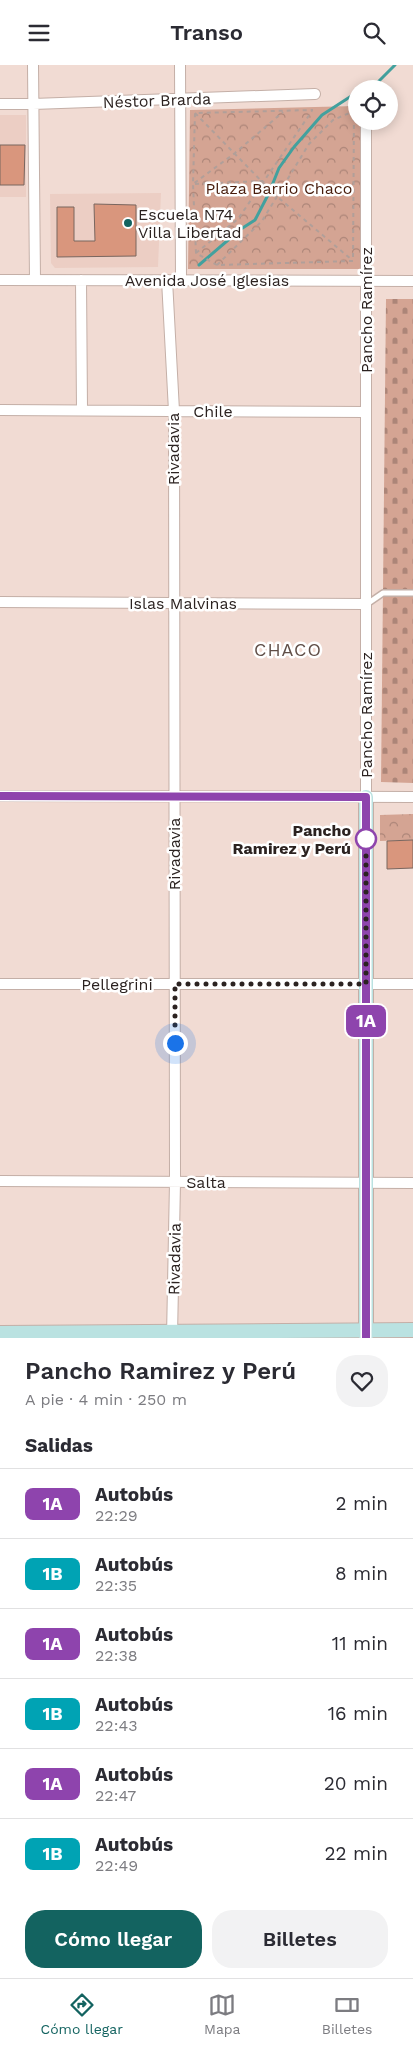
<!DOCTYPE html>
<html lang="es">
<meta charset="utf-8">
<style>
body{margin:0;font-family:"Work Sans",sans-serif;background:#f2f2f3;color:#2b2b33;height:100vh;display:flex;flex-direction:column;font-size:19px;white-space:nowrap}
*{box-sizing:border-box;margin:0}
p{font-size:16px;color:#7c7c81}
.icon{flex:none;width:28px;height:28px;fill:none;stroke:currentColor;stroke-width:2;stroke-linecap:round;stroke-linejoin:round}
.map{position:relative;height:1273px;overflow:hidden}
.drawer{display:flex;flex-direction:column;background:#fff;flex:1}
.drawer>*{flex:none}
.badge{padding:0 10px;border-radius:8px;font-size:18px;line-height:32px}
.tools{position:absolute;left:348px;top:15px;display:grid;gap:10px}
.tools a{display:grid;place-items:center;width:50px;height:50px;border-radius:50%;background:#fff;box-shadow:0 2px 12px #0003;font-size:25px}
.you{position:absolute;width:25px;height:25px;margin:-12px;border:4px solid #fff;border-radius:50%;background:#1a73e8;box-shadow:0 0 0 8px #1a73e833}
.map>.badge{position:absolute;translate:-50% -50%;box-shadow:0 0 0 2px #fff}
h2{padding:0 25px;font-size:19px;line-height:45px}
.round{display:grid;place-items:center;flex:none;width:52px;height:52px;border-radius:20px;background:#f2f2f3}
.head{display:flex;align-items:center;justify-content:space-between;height:85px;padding:0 25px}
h1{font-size:24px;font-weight:600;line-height:38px}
.button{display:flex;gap:10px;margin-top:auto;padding:10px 25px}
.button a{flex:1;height:58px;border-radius:20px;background:#136360;color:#fff;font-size:20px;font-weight:600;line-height:58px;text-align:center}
.button a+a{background:#f2f2f3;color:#2b2b33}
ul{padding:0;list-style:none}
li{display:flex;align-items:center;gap:15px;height:70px;padding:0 25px;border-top:1px solid #e1e1e2}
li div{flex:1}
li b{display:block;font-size:19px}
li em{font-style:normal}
li .badge{min-width:55px;font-weight:700;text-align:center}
header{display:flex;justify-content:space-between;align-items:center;height:65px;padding:0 25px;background:#fff;font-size:22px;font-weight:600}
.dock{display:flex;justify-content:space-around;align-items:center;height:70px;border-top:1px solid #e1e1e2;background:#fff;font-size:14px;color:#7c7c81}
.dock a{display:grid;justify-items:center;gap:2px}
.dock .on{color:#136360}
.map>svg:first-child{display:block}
.built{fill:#eccec4}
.cemetery{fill:url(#cemetery-stones)}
.park{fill:url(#park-crowns)}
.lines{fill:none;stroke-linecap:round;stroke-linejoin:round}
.stream{stroke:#42a19e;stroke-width:3}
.building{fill:#d9967d;stroke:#79665f}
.lane-casing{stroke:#c4afa7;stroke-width:8}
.street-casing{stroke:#c4afa7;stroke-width:12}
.secondary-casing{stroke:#c4afa7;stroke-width:16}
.path{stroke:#b19f99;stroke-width:2;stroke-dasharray:4 4;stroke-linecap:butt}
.lane{stroke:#fff;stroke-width:5}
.street{stroke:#fff;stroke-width:10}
.secondary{stroke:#bae2e1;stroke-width:14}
.line-casing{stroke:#fff;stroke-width:11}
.line{stroke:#8e44ad;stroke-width:8}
.walk{stroke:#2b2220;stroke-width:5;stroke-dasharray:0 9}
.poi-dot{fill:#136360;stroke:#fff;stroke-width:2}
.stop-dot{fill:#fff;stroke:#8e44ad;stroke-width:2.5}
.labels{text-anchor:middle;stroke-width:5;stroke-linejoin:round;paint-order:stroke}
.street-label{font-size:16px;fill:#2b2220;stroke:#fff}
.park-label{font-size:16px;fill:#471c0b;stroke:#fff}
.poi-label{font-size:16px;fill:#2b2220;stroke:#fff;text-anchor:start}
.stop-label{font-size:16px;font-weight:bold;fill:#2b2220;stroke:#fff;text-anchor:end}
.neighbourhood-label{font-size:18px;letter-spacing:1px;fill:#604e47;stroke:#fff}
</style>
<header><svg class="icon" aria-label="menu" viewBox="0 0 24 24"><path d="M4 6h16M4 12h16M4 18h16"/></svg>Transo<svg class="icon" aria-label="search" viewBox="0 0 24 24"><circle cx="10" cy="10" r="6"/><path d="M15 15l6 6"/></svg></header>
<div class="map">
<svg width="413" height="1273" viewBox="0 0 413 1273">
<defs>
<pattern id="cemetery-stones" width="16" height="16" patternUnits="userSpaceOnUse" patternTransform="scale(1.25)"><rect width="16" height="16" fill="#d4a493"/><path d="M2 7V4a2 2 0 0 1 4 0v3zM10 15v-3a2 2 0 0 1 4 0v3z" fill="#ac8578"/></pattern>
<pattern id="park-crowns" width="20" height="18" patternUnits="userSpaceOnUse" patternTransform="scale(1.25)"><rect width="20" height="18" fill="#d4a493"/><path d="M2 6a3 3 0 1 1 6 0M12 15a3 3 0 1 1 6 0" fill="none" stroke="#ac8578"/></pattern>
</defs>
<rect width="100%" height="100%" fill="#f1dbd3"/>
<path class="built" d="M0 50H26V132H0Z
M161 128 158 202 55 203 51 198 50 129Z"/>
<path class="cemetery" d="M386 234H413V718L381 717Z"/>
<path class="park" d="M356 41V56H361L360 204H188L190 45Z
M413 749V775L380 776V750Z"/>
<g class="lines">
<path class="stream" d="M368 24 373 22 395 0
M199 200 241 164 255 155 269 128 279 103 294 82 322 50 356 28"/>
</g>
<path class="building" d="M0 80H25L24 120H0Z
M94 139 136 140V191L57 192V142H74V176H95Z
M413 775V803L387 804V776Z"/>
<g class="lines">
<defs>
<path id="lane" d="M367 539 383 528H413"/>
<path id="street" d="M33 0 35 215
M180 0 181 215
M0 39H33L315 29
M0 215 413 216
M81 215 82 345
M167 215 174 346 175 1117 172 1272
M0 345 366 347
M0 537 366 539
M0 731 413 732
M366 732V56
M0 919H413
M0 1116 413 1118"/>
<path id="secondary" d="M366 732V1273
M0 1268 413 1265"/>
</defs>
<use href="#lane" class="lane-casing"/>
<use href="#street" class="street-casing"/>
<use href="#secondary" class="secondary-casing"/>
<path class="path" d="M195 48 274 129 352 195
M263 116 193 119 235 88 283 47
M196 188 238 154 312 46
M217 200 262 156 309 79 333 55 354 46 353 196 217 200 196 188 193 119 195 48 313 45"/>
<use href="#lane" class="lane"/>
<use href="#street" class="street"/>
<use href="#secondary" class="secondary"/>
</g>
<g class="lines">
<defs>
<path id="line" d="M0 731 366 732V1273"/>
</defs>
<use href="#line" class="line-casing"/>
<use href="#line" class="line"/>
<path class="walk" d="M175 978V919H366V769V774"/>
</g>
<circle class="poi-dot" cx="128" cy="158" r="5"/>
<circle class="stop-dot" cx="366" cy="774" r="10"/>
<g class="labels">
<g class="street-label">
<text transform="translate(157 35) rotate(-2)" y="6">Néstor Brarda</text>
<text x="207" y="221">Avenida José Iglesias</text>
<text transform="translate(366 245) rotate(-90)" y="6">Pancho Ramírez</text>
<text x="213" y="352">Chile</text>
<text transform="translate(173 384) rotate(-90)" y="6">Rivadavia</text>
<text x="183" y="544">Islas Malvinas</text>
<text transform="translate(366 650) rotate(-90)" y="6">Pancho Ramírez</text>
<text transform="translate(174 789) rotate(-90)" y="6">Rivadavia</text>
<text x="117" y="925">Pellegrini</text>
<text x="206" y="1123">Salta</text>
<text transform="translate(174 1194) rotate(-89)" y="6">Rivadavia</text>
</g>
<g class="park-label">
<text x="279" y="129">Plaza Barrio Chaco</text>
</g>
<g class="poi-label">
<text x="138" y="155">Escuela N74<tspan x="138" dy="18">Villa Libertad</tspan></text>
</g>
<g class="stop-label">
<text x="351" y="771">Pancho<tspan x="351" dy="18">Ramirez y Perú</tspan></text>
</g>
<g class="neighbourhood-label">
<text x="288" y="591">CHACO</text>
</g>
</g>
</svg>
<div class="tools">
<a><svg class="icon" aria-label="locate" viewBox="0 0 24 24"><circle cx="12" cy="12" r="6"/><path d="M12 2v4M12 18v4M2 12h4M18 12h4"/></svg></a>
</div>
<div class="you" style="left:175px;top:978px"></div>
<b class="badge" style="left:366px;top:956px;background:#8e44ad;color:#fff">1A</b>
</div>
<section class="drawer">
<div class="head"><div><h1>Pancho Ramirez y Perú</h1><p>A pie · 4 min · 250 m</p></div><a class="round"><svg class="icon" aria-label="heart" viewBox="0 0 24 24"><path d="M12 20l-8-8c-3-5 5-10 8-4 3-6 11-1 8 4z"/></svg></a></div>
<h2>Salidas</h2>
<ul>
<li><span class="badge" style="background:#8e44ad;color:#fff">1A</span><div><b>Autobús</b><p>22:29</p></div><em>2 min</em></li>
<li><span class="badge" style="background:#00a3b4;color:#fff">1B</span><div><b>Autobús</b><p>22:35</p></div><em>8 min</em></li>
<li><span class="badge" style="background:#8e44ad;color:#fff">1A</span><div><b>Autobús</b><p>22:38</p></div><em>11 min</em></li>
<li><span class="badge" style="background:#00a3b4;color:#fff">1B</span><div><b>Autobús</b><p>22:43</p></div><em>16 min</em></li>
<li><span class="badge" style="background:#8e44ad;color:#fff">1A</span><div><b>Autobús</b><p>22:47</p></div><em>20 min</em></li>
<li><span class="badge" style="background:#00a3b4;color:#fff">1B</span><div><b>Autobús</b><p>22:49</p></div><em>22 min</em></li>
</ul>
<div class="button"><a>Cómo llegar</a><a>Billetes</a></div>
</section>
<nav class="dock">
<a class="on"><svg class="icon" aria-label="directions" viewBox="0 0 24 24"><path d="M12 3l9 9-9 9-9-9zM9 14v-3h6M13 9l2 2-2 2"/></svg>Cómo llegar</a>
<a><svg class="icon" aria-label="map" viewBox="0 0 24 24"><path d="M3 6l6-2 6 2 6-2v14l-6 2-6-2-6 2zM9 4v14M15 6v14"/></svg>Mapa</a>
<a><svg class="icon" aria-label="tickets" viewBox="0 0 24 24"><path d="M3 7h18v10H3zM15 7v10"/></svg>Billetes</a>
</nav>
